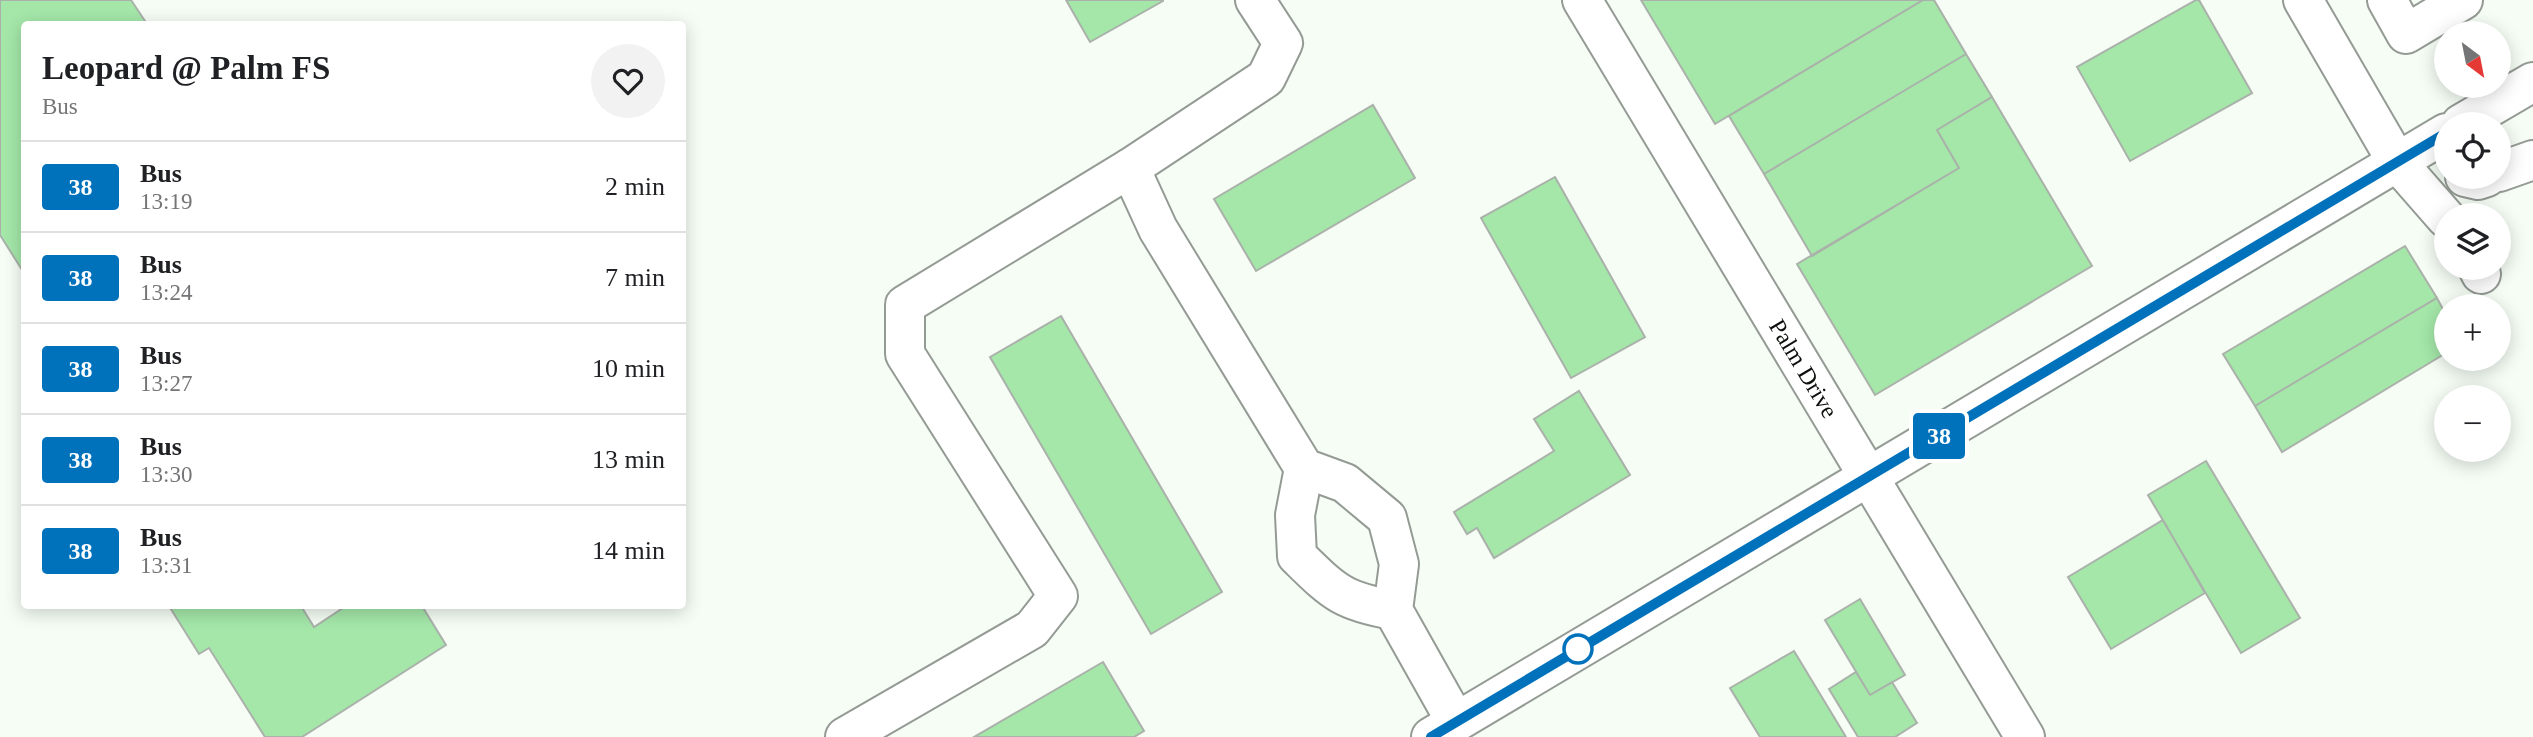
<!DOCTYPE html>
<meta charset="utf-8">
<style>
body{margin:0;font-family:"Times New Roman",serif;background:#f2f2f2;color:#202124;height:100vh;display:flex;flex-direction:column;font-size:26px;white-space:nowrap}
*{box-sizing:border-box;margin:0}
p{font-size:23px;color:#757577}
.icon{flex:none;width:38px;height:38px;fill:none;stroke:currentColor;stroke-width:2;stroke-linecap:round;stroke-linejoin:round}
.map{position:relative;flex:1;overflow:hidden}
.sheet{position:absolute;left:21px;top:21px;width:665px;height:588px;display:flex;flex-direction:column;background:#fff;border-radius:7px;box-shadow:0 4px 18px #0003}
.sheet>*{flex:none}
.badge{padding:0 14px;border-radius:5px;font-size:24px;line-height:46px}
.needle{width:46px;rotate:148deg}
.tools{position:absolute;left:2434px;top:21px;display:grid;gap:14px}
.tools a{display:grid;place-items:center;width:77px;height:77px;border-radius:50%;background:#fff;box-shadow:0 4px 18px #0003;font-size:35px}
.map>.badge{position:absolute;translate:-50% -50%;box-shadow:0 0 0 4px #fff}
.round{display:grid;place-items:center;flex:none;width:74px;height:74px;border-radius:37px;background:#f2f2f2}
.head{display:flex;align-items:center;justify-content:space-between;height:119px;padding:0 21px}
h1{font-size:33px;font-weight:700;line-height:52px}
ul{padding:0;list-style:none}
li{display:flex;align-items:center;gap:21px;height:91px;padding:0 21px;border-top:2px solid #e0e0e0}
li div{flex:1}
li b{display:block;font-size:26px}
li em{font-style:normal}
li .badge{min-width:77px;font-weight:700;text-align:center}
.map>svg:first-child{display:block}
.building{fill:#a4e7a9;stroke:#aab1aa;stroke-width:2}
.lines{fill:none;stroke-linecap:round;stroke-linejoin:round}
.minor-casing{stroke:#949b94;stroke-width:42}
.major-casing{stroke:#949b94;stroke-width:42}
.minor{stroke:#fff;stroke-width:38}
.major{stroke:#fff;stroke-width:38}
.line-casing{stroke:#fff;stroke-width:16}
.line{stroke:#0072bc;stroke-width:10}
.stop-dot{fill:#fff;stroke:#0072bc;stroke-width:3.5}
.labels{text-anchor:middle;stroke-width:5;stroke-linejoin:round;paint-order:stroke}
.street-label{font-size:24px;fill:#0d100d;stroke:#f5fdf5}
</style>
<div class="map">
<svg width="2533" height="737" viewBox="0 0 2533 737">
<rect width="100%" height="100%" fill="#f5fdf5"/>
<path class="building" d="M0 0H131L147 24H24V273L0 235Z
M1066 0H1163V1L1090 42Z
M1641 0H1923L1715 124Z
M1923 0H1934L1966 54 1764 174 1729 116Z
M2196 0H2199L2252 93 2130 161 2077 67Z
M1966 54 1992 97 1937 130 1959 168 1812 256 1764 174Z
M1992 97 2092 266 1875 395 1797 264 1959 168 1937 130Z
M1373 105 1415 178 1256 271 1214 199Z
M1555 177 1645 337 1571 378 1481 218Z
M2405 246 2437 298 2255 406 2223 354Z
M2437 298 2446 315V353L2282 452 2255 406Z
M1061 316 1222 592 1151 634 990 357Z
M1579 391 1630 475 1494 558 1477 528 1467 534 1454 512 1554 451 1534 419Z
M2206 461 2300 618 2241 653 2148 495Z
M2163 520 2205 593 2111 649 2068 577Z
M1860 599 1905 675 1870 695 1825 620Z
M169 606H301L314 627 346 606H422L446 645 302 737H265L209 648 199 654Z
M1794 651 1846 737H1760L1730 688Z
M1103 662 1144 731 1134 737H974Z
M1856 672 1870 695 1892 682 1917 723 1895 737H1858L1829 689Z"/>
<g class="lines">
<defs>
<g id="minor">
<path d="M1255 0 1283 43 1266 78 1130 168 1158 229 1304 468 1345 483 1387 518 1399 564 1393 610 1456 722"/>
<path id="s1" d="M1582 0 2025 737"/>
<path d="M2303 0 2397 162 2446 218"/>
<path d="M2387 0 2406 34 2463 0"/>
<path d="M2499 172 2533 160"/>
<path d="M2465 177 2478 180 2487 177"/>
<path d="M2478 268 2481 274"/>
<path d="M1304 468 1295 515 1297 556C1333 591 1341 601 1393 610"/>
<path d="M845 737 1032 629 1058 596 905 354V305L1130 168"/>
</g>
<path id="major" d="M2461 124 2533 82
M1431 737 2446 133"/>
</defs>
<use href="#minor" class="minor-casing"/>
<use href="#major" class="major-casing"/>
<use href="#minor" class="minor"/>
<use href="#major" class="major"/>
</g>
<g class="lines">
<defs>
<path id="line" d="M1431 737 2446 133"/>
</defs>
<use href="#line" class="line-casing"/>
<use href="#line" class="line"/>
</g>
<circle class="stop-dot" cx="1578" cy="649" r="14"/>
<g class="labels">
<g class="street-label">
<text dy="8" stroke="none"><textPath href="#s1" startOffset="430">Palm Drive</textPath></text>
</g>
</g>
</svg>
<div class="tools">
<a><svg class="needle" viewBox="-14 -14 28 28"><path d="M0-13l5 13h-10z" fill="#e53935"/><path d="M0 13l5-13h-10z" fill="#757577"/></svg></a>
<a><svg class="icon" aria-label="locate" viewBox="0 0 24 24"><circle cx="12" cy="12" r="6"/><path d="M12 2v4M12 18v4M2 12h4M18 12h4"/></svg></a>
<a><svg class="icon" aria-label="layers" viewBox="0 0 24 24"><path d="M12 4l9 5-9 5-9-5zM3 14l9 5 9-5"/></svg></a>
<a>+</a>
<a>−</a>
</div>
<b class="badge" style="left:1939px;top:436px;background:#0072bc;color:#fff">38</b>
<section class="sheet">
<div class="head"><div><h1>Leopard @ Palm FS</h1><p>Bus</p></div><a class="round"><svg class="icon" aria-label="heart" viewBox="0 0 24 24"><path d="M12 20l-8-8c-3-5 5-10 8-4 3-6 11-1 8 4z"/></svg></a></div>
<ul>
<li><span class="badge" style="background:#0072bc;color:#fff">38</span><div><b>Bus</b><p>13:19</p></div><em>2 min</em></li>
<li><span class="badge" style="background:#0072bc;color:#fff">38</span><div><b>Bus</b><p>13:24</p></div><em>7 min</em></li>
<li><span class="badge" style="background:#0072bc;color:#fff">38</span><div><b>Bus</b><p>13:27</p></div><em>10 min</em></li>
<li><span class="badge" style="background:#0072bc;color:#fff">38</span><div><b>Bus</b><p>13:30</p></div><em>13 min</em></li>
<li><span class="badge" style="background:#0072bc;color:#fff">38</span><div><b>Bus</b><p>13:31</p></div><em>14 min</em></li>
</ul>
</section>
</div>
